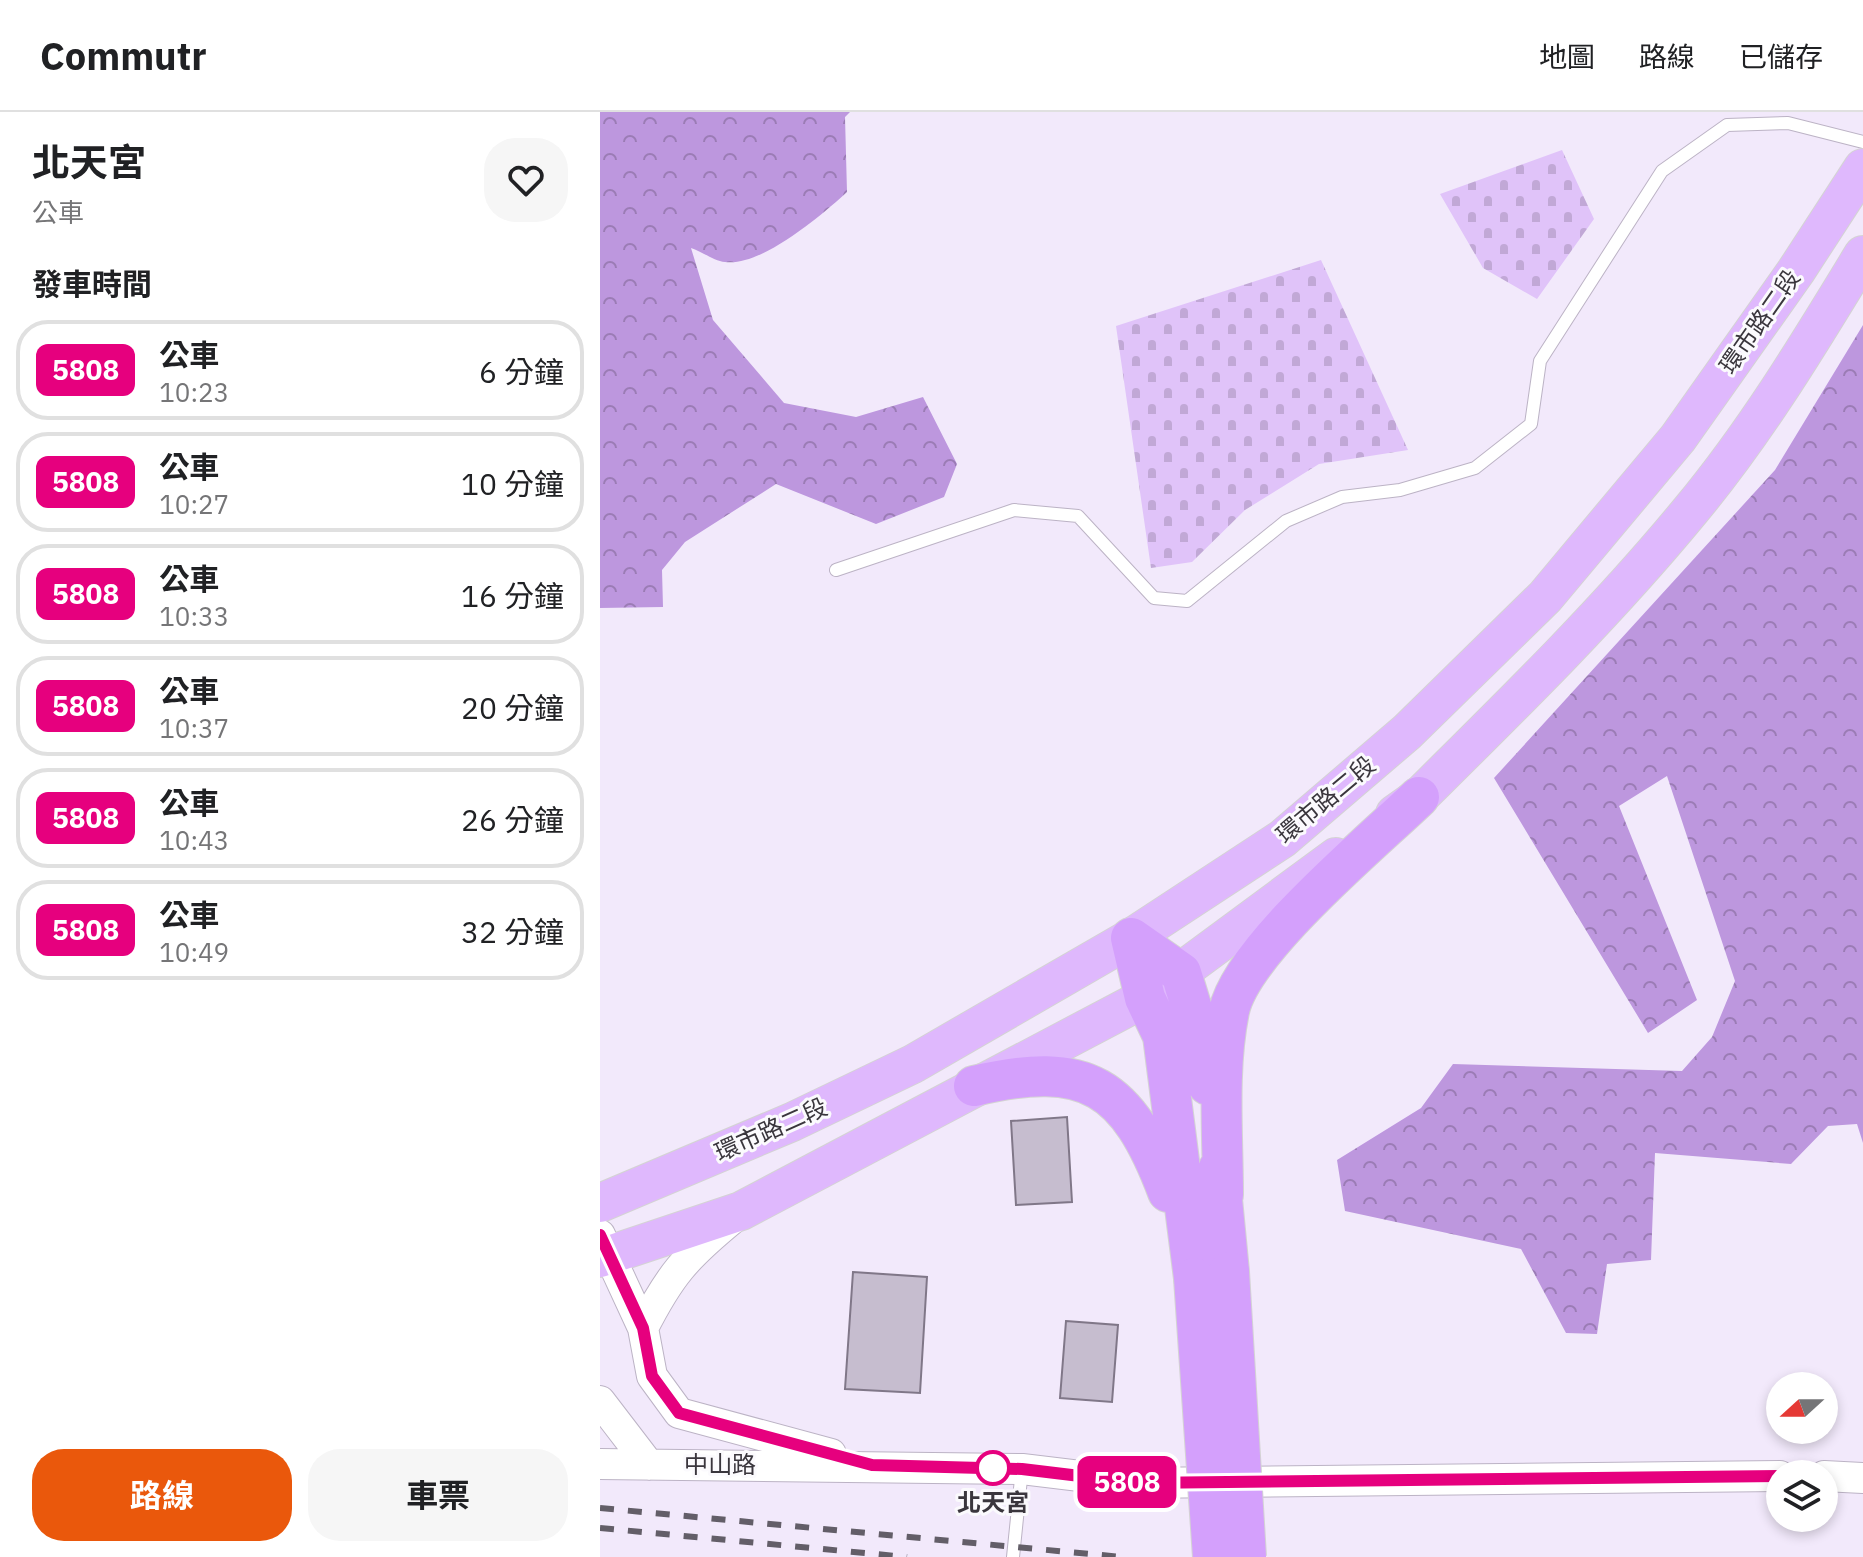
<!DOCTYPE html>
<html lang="zh-TW">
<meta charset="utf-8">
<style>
body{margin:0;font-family:"IBM Plex Sans","Noto Sans TC",sans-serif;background:#f6f6f6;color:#202124;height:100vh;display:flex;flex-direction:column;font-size:30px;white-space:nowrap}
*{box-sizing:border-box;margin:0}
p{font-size:26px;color:#757577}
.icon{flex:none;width:44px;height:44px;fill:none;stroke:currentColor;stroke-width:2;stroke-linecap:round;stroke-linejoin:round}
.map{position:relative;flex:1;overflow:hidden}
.drawer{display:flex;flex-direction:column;background:#fff;width:600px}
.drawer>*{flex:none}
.badge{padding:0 16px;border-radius:12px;font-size:28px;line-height:52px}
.needle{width:52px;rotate:249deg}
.fabs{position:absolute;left:1166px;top:1260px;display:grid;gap:16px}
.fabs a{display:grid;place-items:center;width:72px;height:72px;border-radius:50%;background:#fff;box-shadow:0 4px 12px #0003;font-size:40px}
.map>.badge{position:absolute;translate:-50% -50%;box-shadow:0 0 0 4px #fff}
h2{padding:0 32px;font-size:30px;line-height:72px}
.round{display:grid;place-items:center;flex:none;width:84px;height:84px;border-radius:32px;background:#f6f6f6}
.headline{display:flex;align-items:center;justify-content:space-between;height:136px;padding:0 32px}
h1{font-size:38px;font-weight:700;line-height:60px}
.primary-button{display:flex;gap:16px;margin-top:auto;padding:16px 32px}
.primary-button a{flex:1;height:92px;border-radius:32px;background:#ea580c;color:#fff;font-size:32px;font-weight:700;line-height:92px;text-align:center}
.primary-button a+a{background:#f6f6f6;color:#202124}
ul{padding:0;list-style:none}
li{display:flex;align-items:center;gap:24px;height:100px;margin:0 16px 12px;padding:0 16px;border:4px solid #e0e0e0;border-radius:32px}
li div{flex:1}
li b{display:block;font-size:30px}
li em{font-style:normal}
li .badge{min-width:88px;font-weight:700;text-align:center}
header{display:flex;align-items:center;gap:48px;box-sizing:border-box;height:112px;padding:0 40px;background:#fff;border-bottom:2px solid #e0e0e0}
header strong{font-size:38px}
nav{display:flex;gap:44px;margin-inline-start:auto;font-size:28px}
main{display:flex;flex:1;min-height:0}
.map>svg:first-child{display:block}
.forest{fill:url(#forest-crowns)}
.cemetery{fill:url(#cemetery-stones)}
.building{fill:#c6bdcf;stroke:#807788;stroke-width:2}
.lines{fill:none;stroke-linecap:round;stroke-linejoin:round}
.service-casing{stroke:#bcb3c5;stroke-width:14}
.tertiary-casing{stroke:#bcb3c5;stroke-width:32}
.primary-casing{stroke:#d4d3d4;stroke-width:40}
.trunk-casing{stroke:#d4d3d4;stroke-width:42}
.service{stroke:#fff;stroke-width:12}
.tertiary{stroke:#fff;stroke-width:30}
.primary{stroke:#dfb8fd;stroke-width:38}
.trunk{stroke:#d4a0fc;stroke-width:40}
.rail{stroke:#635e68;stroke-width:6;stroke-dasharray:14 14;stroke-linecap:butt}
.trunk-bridge-casing{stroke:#d4d3d4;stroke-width:42;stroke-linecap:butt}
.trunk-bridge{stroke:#d4a0fc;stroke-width:40}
.line-casing{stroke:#fff;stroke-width:18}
.line{stroke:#e6007e;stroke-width:12}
.stop-dot{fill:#fff;stroke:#e6007e;stroke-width:4}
.labels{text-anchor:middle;stroke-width:6;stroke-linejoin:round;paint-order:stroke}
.street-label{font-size:24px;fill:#3a363d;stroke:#fbfafd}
.stop-label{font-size:24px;font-weight:bold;fill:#3a363d;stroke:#fbfafd}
</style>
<header>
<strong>Commutr</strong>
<nav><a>地圖</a><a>路線</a><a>已儲存</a></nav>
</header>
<main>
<section class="drawer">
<div class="headline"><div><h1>北天宮</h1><p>公車</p></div><a class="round"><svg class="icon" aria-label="heart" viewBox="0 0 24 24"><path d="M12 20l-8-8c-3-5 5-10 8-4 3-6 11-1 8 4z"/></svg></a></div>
<h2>發車時間</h2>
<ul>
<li><span class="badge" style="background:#e6007e;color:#fff">5808</span><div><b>公車</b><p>10:23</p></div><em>6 分鐘</em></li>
<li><span class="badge" style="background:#e6007e;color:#fff">5808</span><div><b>公車</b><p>10:27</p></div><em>10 分鐘</em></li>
<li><span class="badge" style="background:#e6007e;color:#fff">5808</span><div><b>公車</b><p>10:33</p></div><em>16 分鐘</em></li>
<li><span class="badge" style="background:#e6007e;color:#fff">5808</span><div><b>公車</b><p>10:37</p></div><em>20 分鐘</em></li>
<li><span class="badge" style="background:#e6007e;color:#fff">5808</span><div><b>公車</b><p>10:43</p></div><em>26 分鐘</em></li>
<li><span class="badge" style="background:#e6007e;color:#fff">5808</span><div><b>公車</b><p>10:49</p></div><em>32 分鐘</em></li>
</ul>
<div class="primary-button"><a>路線</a><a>車票</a></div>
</section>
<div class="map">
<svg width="1263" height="1445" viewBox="0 0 1263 1445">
<defs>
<pattern id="forest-crowns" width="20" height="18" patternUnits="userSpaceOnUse" patternTransform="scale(2)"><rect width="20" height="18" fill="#bd97de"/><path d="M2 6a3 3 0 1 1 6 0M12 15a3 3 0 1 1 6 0" fill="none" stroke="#9b7cb5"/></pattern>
<pattern id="cemetery-stones" width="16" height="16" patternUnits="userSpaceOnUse" patternTransform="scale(2)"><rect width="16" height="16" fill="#e0c3f9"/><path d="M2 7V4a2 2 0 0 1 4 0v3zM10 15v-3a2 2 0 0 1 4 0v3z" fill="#c1a8d6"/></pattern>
</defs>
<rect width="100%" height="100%" fill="#f2e9fb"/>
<path class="forest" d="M0 0H250L245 5 247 80C222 103 161 155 125 150 114 149 101 139 91 136L113 208 184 291 256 305 323 285 357 352 344 385 276 412 176 372 85 430 62 458 63 495 0 496Z
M1263 213V1031L1257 1012 1228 1014 1191 1052 1055 1041 1051 1148 1007 1152 997 1222 966 1221 921 1137 745 1099 737 1048 821 996 853 952 1082 959 1112 925 1135 869 1067 664 1019 694 1097 888 1048 921 894 666 1175 358Z"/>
<path class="cemetery" d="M962 38 994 107 937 187 883 156 840 82Z
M721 148 808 338 719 352 645 398 592 450 551 456 516 214Z"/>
<path class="building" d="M467 1005 472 1090 416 1093 411 1009Z
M253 1160 327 1165 320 1281 245 1277Z
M466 1209 518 1213 512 1290 460 1286Z"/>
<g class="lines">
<defs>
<path id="service" d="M236 458 414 398 478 404 554 486 587 489 686 409 742 385 800 378 875 356 931 312 940 249 1062 59 1127 13 1188 11 1263 30
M413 1445 422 1357"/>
<path id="tertiary" d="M0 1123 43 1216 52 1264 79 1301 231 1342
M43 1216C70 1163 85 1146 131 1108
M0 1289 49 1353
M0 1352 422 1357 538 1371 1180 1364
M1224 1364 1263 1366"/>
<path id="primary" d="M795 702 819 685C912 593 1006 501 1090 399 1156 320 1210 230 1263 143
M0 1091 192 1010 313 952 531 826 682 727 807 620 945 485 1078 326 1196 159 1263 56
M0 1146 141 1099 545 886 736 745"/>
<path id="trunk" d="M531 826 581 861 603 933 608 973
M531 826 545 886 563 924 594 1166
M374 974C487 947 528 974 568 1080
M619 1056 629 1160
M623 1083C623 1023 617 958 629 899 642 838 771 731 819 685"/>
</defs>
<use href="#service" class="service-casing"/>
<use href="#tertiary" class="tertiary-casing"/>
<use href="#primary" class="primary-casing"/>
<use href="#trunk" class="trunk-casing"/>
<use href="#service" class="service"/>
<use href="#tertiary" class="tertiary"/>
<use href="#primary" class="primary"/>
<use href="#trunk" class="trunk"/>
<path class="rail" d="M0 1396 522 1445
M0 1416 307 1445"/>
<defs>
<path id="trunk-bridge" d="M629 1160 646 1445
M594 1166 613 1445"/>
</defs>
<use href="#trunk-bridge" class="trunk-bridge-casing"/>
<use href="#trunk-bridge" class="trunk-bridge"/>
</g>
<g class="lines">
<defs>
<path id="line" d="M0 1123 43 1216 52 1264 79 1301 272 1353 422 1357 538 1371 1180 1364"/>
</defs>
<use href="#line" class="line-casing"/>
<use href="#line" class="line"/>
</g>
<circle class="stop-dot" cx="393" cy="1356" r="16"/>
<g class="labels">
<g class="street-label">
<text transform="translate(1160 210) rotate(-55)" y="8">環市路二段</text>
<text transform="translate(726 688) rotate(-40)" y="8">環市路二段</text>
<text transform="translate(171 1018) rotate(-24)" y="8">環市路二段</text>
<text x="120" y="1361">中山路</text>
</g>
<g class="stop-label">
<text x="393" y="1399">北天宮</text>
</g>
</g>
</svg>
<div class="fabs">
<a><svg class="needle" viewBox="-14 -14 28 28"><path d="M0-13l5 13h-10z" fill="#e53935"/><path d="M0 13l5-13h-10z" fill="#757577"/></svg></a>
<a><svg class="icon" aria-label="layers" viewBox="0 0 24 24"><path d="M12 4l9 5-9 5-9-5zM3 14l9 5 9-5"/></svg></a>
</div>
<b class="badge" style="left:527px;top:1370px;background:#e6007e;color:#fff">5808</b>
</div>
</main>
